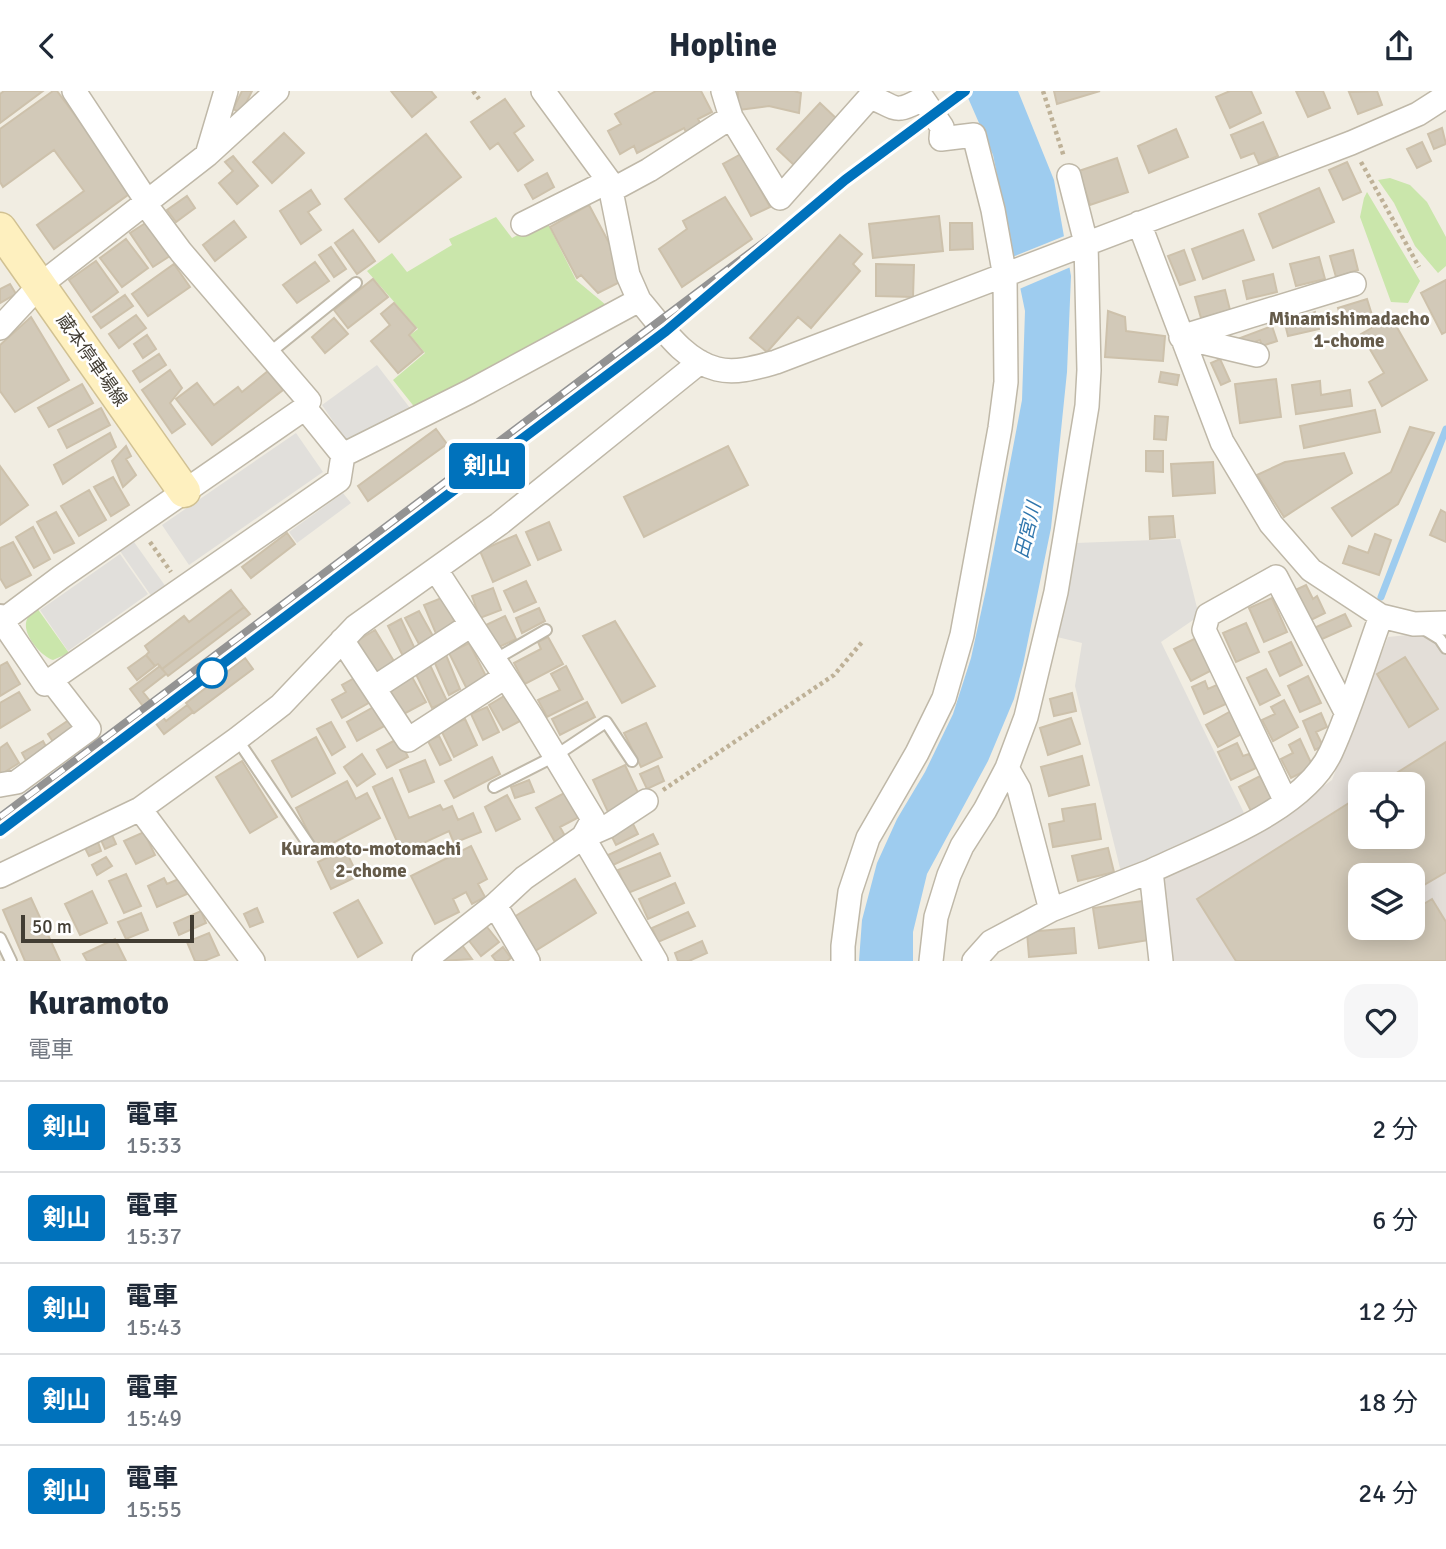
<!DOCTYPE html>
<html lang="ja">
<meta charset="utf-8">
<style>
body{margin:0;font-family:Signika,"Noto Sans JP",sans-serif;background:#f6f6f7;color:#1f2937;height:100vh;display:flex;flex-direction:column;font-size:26px;white-space:nowrap}
*{box-sizing:border-box;margin:0}
p{font-size:23px;color:#747a83}
.icon{flex:none;width:38px;height:38px;fill:none;stroke:currentColor;stroke-width:2;stroke-linecap:round;stroke-linejoin:round}
.map{position:relative;height:870px;overflow:hidden}
.sheet{display:flex;flex-direction:column;background:#fff;flex:1}
.sheet>*{flex:none}
.badge{padding:0 14px;border-radius:5px;font-size:24px;line-height:46px}
.fabs{position:absolute;left:1348px;top:681px;display:grid;gap:14px}
.fabs a{display:grid;place-items:center;width:77px;height:77px;border-radius:14px;background:#fff;box-shadow:0 4px 18px #0003;font-size:35px}
.scale{position:absolute;left:21px;bottom:18px;width:173px;box-sizing:border-box;padding-left:7px;border:4px solid #423d33;border-top:0;font-size:19px;line-height:24px;white-space:nowrap;color:#423d33;-webkit-text-stroke:5px #fff;paint-order:stroke}
.map>.badge{position:absolute;translate:-50% -50%;box-shadow:0 0 0 4px #fff}
.round{display:grid;place-items:center;flex:none;width:74px;height:74px;border-radius:21px;background:#f6f6f7}
.summary{display:flex;align-items:center;justify-content:space-between;height:119px;padding:0 28px}
h1{font-size:33px;font-weight:700;line-height:52px}
ul{padding:0;list-style:none}
li{display:flex;align-items:center;gap:21px;height:91px;padding:0 28px;border-top:2px solid #e0e1e3}
li div{flex:1}
li b{display:block;font-size:26px}
li em{font-style:normal}
li .badge{min-width:77px;font-weight:700;text-align:center}
header{display:flex;justify-content:space-between;align-items:center;height:91px;padding:0 28px;background:#fff;font-size:32px;font-weight:700}
.map>svg:first-child{display:block}
.industrial{fill:#e3ded8;fill-rule:evenodd}
.green{fill:#cae6ab}
.parking{fill:#e1dfdb}
.water{fill:#9eccef}
.pier{fill:#f1ede2}
.lines{fill:none;stroke-linecap:round;stroke-linejoin:round}
.stream{stroke:#9eccef;stroke-width:7}
.building{fill:#d2c9b8;stroke:#cdc1ab;stroke-width:2}
.service-casing{stroke:#bfb8a8;stroke-width:14}
.minor-casing{stroke:#bfb8a8;stroke-width:26}
.tertiary-casing{stroke:#bfb8a8;stroke-width:32}
.secondary-casing{stroke:#d1c192;stroke-width:35}
.path{stroke:#beb197;stroke-width:4.5;stroke-dasharray:3.5 3.5;stroke-linecap:butt}
.service{stroke:#fff;stroke-width:10}
.minor{stroke:#fff;stroke-width:23}
.tertiary{stroke:#fff;stroke-width:28}
.secondary{stroke:#fef0bf;stroke-width:32}
.rail-casing{stroke:#939393;stroke-width:8}
.rail{stroke:#fff;stroke-width:5;stroke-dasharray:16;stroke-linecap:butt}
.line-casing{stroke:#fff;stroke-width:16}
.line{stroke:#0072bc;stroke-width:10}
.stop-dot{fill:#fff;stroke:#0072bc;stroke-width:3.5}
.labels{text-anchor:middle;stroke-width:5;stroke-linejoin:round;paint-order:stroke}
.street-label{font-size:18px;fill:#423d33;stroke:#fff}
.neighbourhood-label{font-size:19px;font-weight:bold;fill:#655b4a;stroke:#fff}
.water-label{font-size:19px;font-style:italic;fill:#2e75ac;stroke:#fff}
</style>
<header><svg class="icon" aria-label="back" viewBox="0 0 24 24"><path d="M15 5l-7 7 7 7"/></svg>Hopline<svg class="icon" aria-label="share" viewBox="0 0 24 24"><path d="M12 15V3M7 8l5-5 5 5M5 13v7h14v-7"/></svg></header>
<div class="map">
<svg width="1446" height="870" viewBox="0 0 1446 870">
<rect width="100%" height="100%" fill="#f1ede2"/>
<path class="industrial" d="M1446 540V870H1170L1161 785 1268 735 1332 689 1388 546ZM1360 693H1412V746H1360ZM1360 784H1412V836H1360Z"/>
<path class="green" d="M1390 87 1410 94 1427 111 1446 146V175L1438 182 1415 155 1394 112 1378 89Z
M1367 101 1420 190 1408 212 1391 211 1360 126 1364 107Z
M496 126 512 147 546 129 576 189 606 214 416 318 393 289 425 262 410 244 418 238 367 180 392 162 407 181 452 154 449 148Z
M37 517 69 562 53 569C41 565 24 545 26 532 27 525 32 521 37 517Z"/>
<path class="parking" d="M377 274 413 321 348 352 322 314Z
M296 342 323 381 189 474 162 434Z
M343 402 351 412 297 452 289 441Z
M1180 448 1199 525 1161 551 1245 724 1121 781 1075 595 1082 552 1057 546 1076 452Z
M134 451 166 496 152 506 120 460Z
M120 463 148 503 68 560 40 519Z"/>
<path class="water" d="M965 0H1018L1054 89 1071 185 1067 281 1051 437 1023 574 1014 608 988 670 927 783 913 841V870H859L862 829 877 772 897 728 925 681 953 623 971 567 987 494 1022 309 1025 220 993 64Z"/>
<path class="pier" d="M1067 144 1073 175 1017 199 1010 167Z"/>
<g class="lines">
<path class="stream" d="M1381 506 1446 338"/>
</g>
<path class="building" d="M4 0H43L0 32V3Z
M53 0H57L132 101 54 158 37 134 84 100 54 59 3 96 0 91V38Z
M242 0H252L241 22 233 18Z
M391 0H431L436 6 412 26Z
M656 0H701L712 21 698 28 702 35 687 43 684 37 637 62 634 55 620 63 608 40 621 33 615 23Z
M738 0H794L801 2 799 22 769 15 738 19Z
M1054 0H1100L1057 13Z
M1230 0H1251L1261 22 1230 37 1216 6Z
M1296 0H1323L1330 17 1308 26Z
M1377 0 1382 14 1358 23 1349 1Z
M505 8 524 35 514 42 533 69 518 80 498 52 490 58 471 31Z
M820 12 837 28 794 74 777 58Z
M1263 31 1278 65 1259 73 1254 62 1241 67 1231 44Z
M1442 37 1446 53 1434 58 1428 43Z
M1176 38 1188 66 1149 82 1138 55Z
M284 42 304 62 272 92 253 71Z
M426 43 461 86 379 151 345 108Z
M1422 51 1431 70 1417 77 1407 58Z
M741 63 770 116 751 125 723 73Z
M233 65 258 95 237 113 219 92 233 80 225 71Z
M1117 67 1128 101 1090 114 1079 80Z
M1347 71 1361 101 1343 109 1329 79Z
M547 82 554 96 533 108 525 94Z
M1319 97 1334 131 1273 157 1259 123Z
M311 99 320 113 308 121 321 139 301 153 280 120Z
M187 105 195 117 176 131 167 119Z
M725 106 752 148 682 196 659 158 687 138 683 130Z
M589 114 616 165 620 191 598 202 581 184 577 187 550 136Z
M939 125 943 160 873 167 869 133Z
M150 129 173 163 153 176 130 142Z
M234 130 246 146 215 170 203 154Z
M950 132H972L973 158 950 159Z
M353 139 375 170 357 183 335 152Z
M1243 139 1254 169 1203 188 1192 158Z
M840 144 862 163 853 173 860 180 811 237 798 226 767 261 750 247Z
M126 148 148 177 122 196 100 167Z
M331 156 346 178 334 186 319 164Z
M1184 159 1195 189 1180 194 1168 165Z
M1353 159 1358 179 1336 186 1330 165Z
M1319 166 1325 188 1296 195 1290 173Z
M96 170 118 201 91 221 69 189Z
M315 171 329 190 297 212 283 194Z
M174 173 190 196 148 225 132 203Z
M876 173 914 174 913 206 876 205Z
M1273 183 1277 201 1247 208 1243 190Z
M373 188 388 206 348 237 334 219Z
M1446 189V241L1442 243 1421 202Z
M10 193 16 203 0 212V198Z
M1225 199 1230 219 1201 227 1195 206Z
M125 204 133 215 101 237 93 226Z
M1367 208 1372 224 1343 233 1338 217Z
M394 212 416 237 409 244 423 261 398 282 371 250 390 234 381 223Z
M1108 220 1125 226 1126 240 1165 245 1163 270 1105 266Z
M1315 221 1319 238 1288 245 1286 237 1302 232 1300 226Z
M136 224 146 237 119 257 109 243Z
M31 226 69 289 15 321 0 300V254Z
M1391 226 1427 289 1382 315 1369 291 1384 282 1361 243Z
M334 227 348 243 325 262 312 246Z
M1272 235 1277 250 1262 255 1260 249 1243 255 1240 247Z
M147 244 156 258 143 267 134 253Z
M159 263 166 274 140 291 133 280Z
M1220 268 1230 290 1221 294 1211 272Z
M170 279 182 297 170 312 185 333 172 342 142 299Z
M268 280 283 299 212 354 176 308 197 292 214 314 238 296 242 301Z
M1161 281 1179 284 1177 294 1159 291Z
M1276 288 1281 326 1240 332 1235 293Z
M1320 290 1321 304 1350 299 1352 315 1296 323 1292 294Z
M82 293 93 312 49 336 38 317Z
M101 317 110 334 67 357 58 339Z
M1375 319 1380 341 1304 357 1300 335Z
M1155 325 1168 326 1166 349 1154 348Z
M1410 336 1434 342 1398 413 1352 445 1332 417 1391 381Z
M436 338 447 353 368 410 358 395Z
M110 342 116 356 63 393 54 374Z
M126 355 131 365 126 368 136 384 123 396 112 370Z
M728 355 748 394 644 446 624 406Z
M1146 360H1163V381L1146 380Z
M1344 362 1352 382 1284 426 1257 384 1285 371Z
M1213 371 1215 402 1173 405 1171 373Z
M0 375 28 414 0 434Z
M113 386 129 414 111 425 94 396Z
M89 399 106 429 79 445 61 415Z
M1441 419 1446 422V451L1430 444Z
M56 421 74 452 54 462 37 431Z
M1173 425 1175 446 1150 448 1149 426Z
M549 431 561 459 538 469 526 441Z
M33 436 50 468 34 477 16 446Z
M287 442 295 453 251 487 242 476Z
M1375 443 1391 449 1379 484 1343 472 1349 455 1368 462Z
M516 444 530 474 493 491 480 460Z
M13 451 31 484 6 497 0 487V457Z
M526 490 536 511 514 521 504 500Z
M1306 494 1313 508 1317 505 1325 522 1307 531 1291 501Z
M493 497 501 519 480 527 472 505Z
M231 499 244 516 162 578 158 573 155 575 146 564 149 561 145 555 184 525 189 531Z
M444 506 455 532 437 545 424 514Z
M1272 507 1287 541 1264 551 1249 517Z
M244 516 250 523 168 585 162 578Z
M539 517 545 530 522 542 516 527Z
M419 520 433 545 419 553 405 527Z
M1345 523 1351 535 1320 549 1314 537Z
M505 525 516 548 497 557 486 534Z
M401 528 415 558 403 565 388 535Z
M615 530 655 595 622 612 583 545Z
M1246 532 1259 561 1236 571 1223 542Z
M375 539 395 572 375 583 355 551Z
M548 546 563 573 525 593 514 572 541 558 538 551Z
M1196 547 1212 579 1191 590 1174 558Z
M1291 551 1302 574 1280 585 1269 561Z
M469 552 487 587 467 598 449 562Z
M146 564 155 575 137 589 128 577Z
M446 564 460 598 449 604 434 570Z
M1405 566 1438 618 1409 636 1377 583Z
M245 567 253 578 194 622 186 612Z
M7 571 20 593 0 605V575Z
M429 572 447 610 432 617 414 579Z
M160 575 166 583 143 601 166 630 187 614 193 621 164 643 130 598Z
M566 575 583 608 547 626 538 609 560 599 551 583Z
M1266 578 1280 604 1260 614 1247 587Z
M358 585 372 610 342 627 332 609 346 601 342 594Z
M1308 585 1321 612 1300 621 1288 595Z
M412 586 426 611 402 624 388 599Z
M1205 590 1208 598 1219 593 1228 612 1204 623 1192 596Z
M19 601 30 619 0 637V612Z
M1072 602 1076 620 1054 625 1050 608Z
M506 604 520 630 503 639 489 614Z
M1284 609 1298 636 1273 650 1262 629 1275 623 1271 616Z
M587 611 595 626 560 644 552 628Z
M377 614 388 633 357 650 347 631Z
M487 616 499 641 483 649 471 623Z
M1231 620 1243 642 1218 656 1206 634Z
M1321 622 1327 636 1316 641 1323 655 1315 659 1303 630Z
M1071 627 1080 653 1048 664 1040 637Z
M465 628 477 654 454 666 441 639Z
M69 629 76 641 55 654 48 643Z
M331 631 345 656 332 664 317 638Z
M646 632 662 666 641 676 624 642Z
M439 645 451 669 440 674 428 650Z
M316 646 335 682 292 706 272 670Z
M399 647 408 666 387 677 377 659Z
M1300 648 1313 676 1291 687 1281 668 1293 662 1289 654Z
M43 650 49 661 28 673 22 662Z
M1446 651V781L1412 801V784H1360V836L1368 846 1384 836H1412V820L1432 808 1446 831V870H1236L1197 808 1360 705V746H1412V693H1379Z
M7 652 19 672 0 684V657Z
M1237 652 1243 665 1249 663 1256 677 1231 689 1218 661Z
M362 663 375 683 357 695 344 676Z
M1082 665 1089 694 1049 705 1041 676Z
M492 666 500 683 454 707 445 690Z
M425 669 434 691 409 701 400 679Z
M242 670 277 726 250 742 216 686Z
M625 674 640 706 608 721 593 689Z
M658 675 664 690 647 698 640 683Z
M1260 685 1274 711 1252 722 1239 696Z
M392 687 409 727 440 714 443 719 452 715 458 729 473 722 481 741 454 752 449 740 402 762 373 696Z
M529 689 534 701 515 707 511 696Z
M347 690 356 708 367 702 380 727 318 760 296 717Z
M568 700 581 725 560 736 565 745 555 751 536 717Z
M507 704 520 728 496 740 485 716Z
M1095 713 1101 748 1053 756 1049 733 1064 730 1062 718Z
M632 731 638 743 616 754 610 742Z
M144 741 155 764 136 773 124 750Z
M653 743 658 753 611 775 606 765Z
M112 744 116 753 105 758 101 749Z
M98 751 101 760 89 765 85 757Z
M471 755 487 788 478 793 485 806 472 813 466 801 453 808 459 821 435 833 411 785Z
M1108 757 1114 781 1078 790 1072 765Z
M345 758 358 785 331 798 318 771Z
M660 762 670 785 628 802 618 779Z
M106 766 112 775 97 784 92 774Z
M126 783 141 815 124 822 109 790Z
M164 787 167 793 181 787 187 803 157 816 148 795Z
M575 788 596 822 535 860 514 826Z
M675 792 684 812 648 828 639 808Z
M92 800 107 832 80 844 65 813Z
M31 807 60 870H25L3 819Z
M358 809 382 852 358 866 334 822Z
M1143 810 1149 849 1099 857 1093 817Z
M257 817 263 831 250 836 244 823Z
M201 820 206 832 179 844 174 832Z
M688 821 695 835 658 851 652 837Z
M141 822 148 839 126 848 118 831Z
M483 831 499 851 481 865 467 847Z
M1074 837 1076 862 1029 866 1027 841Z
M209 842 219 864 204 870H195L187 851Z
M115 848 126 870H87L83 863Z
M702 850 707 862 689 870H678L675 862Z
M462 854 472 868 441 870Z
M503 856 511 867 507 870H496L492 865Z"/>
<g class="lines">
<defs>
<path id="service" d="M268 263 356 192
M1422 537 1440 548 1446 557
M494 569 546 539
M237 648 311 757
M494 696 555 665 606 631 632 670
M0 847 11 870"/>
<path id="minor" d="M74 0 148 112
M723 0 731 26 780 107 869 7C880 7 891 19 901 17 908 16 916 11 923 8L942 36 941 48 974 44 993 119 1005 186 1006 291 1000 337 962 544 944 607 917 662 868 747 850 801 843 855V870
M207 64 226 0
M612 99 649 79 731 26
M146 114 181 161 309 310 305 317
M1139 132 1222 351 1271 433 1311 479 1381 525 1414 533 1446 532
M523 133 609 90
M639 209C661 234 682 269 717 278 736 283 758 276 776 271L1351 52 1418 23 1446 5
M0 237 40 194 207 64 277 0
M1181 246 1354 193
M1181 246 1257 264
M305 317 343 364 339 389 45 593 2 530 61 486Z
M343 364 469 301 639 209 628 184 609 90 543 0
M436 479 531 625 593 728 583 746 656 870
M342 549 408 649 505 586
M374 597 471 534
M1007 677 1019 698 1051 819 1151 780 1161 870
M0 694 17 691 89 638 51 589
M1286 711 1204 539 1208 524 1276 486 1346 621
M140 718 253 870
M1151 780C1207 753 1304 720 1331 661 1350 620 1365 569 1381 525
M0 785 140 718 237 648 281 614 356 535 499 433 700 271
M495 814 528 870
M424 870 495 814 524 787 583 746 608 735 646 710
M931 870 936 826 949 784 962 755 985 719 1007 677 1026 626 1056 501 1087 315 1089 279 1086 152 1069 85
M974 870 991 851 1051 819"/>
<path id="tertiary" d="M0 528 2 530"/>
<path id="secondary" d="M0 138 184 400"/>
</defs>
<use href="#service" class="service-casing"/>
<use href="#minor" class="minor-casing"/>
<use href="#tertiary" class="tertiary-casing"/>
<use href="#secondary" class="secondary-casing"/>
<path class="path" d="M473 0 479 8
M1043 0 1064 66
M1361 71 1419 176
M150 451 171 481
M663 699 834 584 863 550"/>
<use href="#service" class="service"/>
<use href="#minor" class="minor"/>
<use href="#tertiary" class="tertiary"/>
<use href="#secondary" class="secondary"/>
<defs>
<path id="rail" d="M0 726 965 0
M0 740 619 276 709 204"/>
</defs>
<use href="#rail" class="rail-casing"/>
<use href="#rail" class="rail"/>
</g>
<g class="lines">
<defs>
<path id="line" d="M0 740 666 240 845 89 965 0"/>
</defs>
<use href="#line" class="line-casing"/>
<use href="#line" class="line"/>
</g>
<circle class="stop-dot" cx="212" cy="582" r="14"/>
<g class="labels">
<g class="street-label">
<text transform="translate(92 269) rotate(55)" y="6">蔵本停車場線</text>
</g>
<g class="neighbourhood-label">
<text x="1349" y="234">Minamishimadacho<tspan x="1349" dy="22">1-chome</tspan></text>
<text x="371" y="764">Kuramoto-motomachi<tspan x="371" dy="22">2-chome</tspan></text>
</g>
<g class="water-label">
<text transform="translate(1027 439) rotate(-76)" y="7">田宮川</text>
</g>
</g>
</svg>
<div class="fabs">
<a><svg class="icon" aria-label="locate" viewBox="0 0 24 24"><circle cx="12" cy="12" r="6"/><path d="M12 2v4M12 18v4M2 12h4M18 12h4"/></svg></a>
<a><svg class="icon" aria-label="layers" viewBox="0 0 24 24"><path d="M12 4l9 5-9 5-9-5zM3 14l9 5 9-5"/></svg></a>
</div>
<div class="scale">50 m</div>
<b class="badge" style="left:487px;top:375px;background:#0072bc;color:#fff">剣山</b>
</div>
<section class="sheet">
<div class="summary"><div><h1>Kuramoto</h1><p>電車</p></div><a class="round"><svg class="icon" aria-label="heart" viewBox="0 0 24 24"><path d="M12 20l-8-8c-3-5 5-10 8-4 3-6 11-1 8 4z"/></svg></a></div>
<ul>
<li><span class="badge" style="background:#0072bc;color:#fff">剣山</span><div><b>電車</b><p>15:33</p></div><em>2 分</em></li>
<li><span class="badge" style="background:#0072bc;color:#fff">剣山</span><div><b>電車</b><p>15:37</p></div><em>6 分</em></li>
<li><span class="badge" style="background:#0072bc;color:#fff">剣山</span><div><b>電車</b><p>15:43</p></div><em>12 分</em></li>
<li><span class="badge" style="background:#0072bc;color:#fff">剣山</span><div><b>電車</b><p>15:49</p></div><em>18 分</em></li>
<li><span class="badge" style="background:#0072bc;color:#fff">剣山</span><div><b>電車</b><p>15:55</p></div><em>24 分</em></li>
</ul>
</section>
